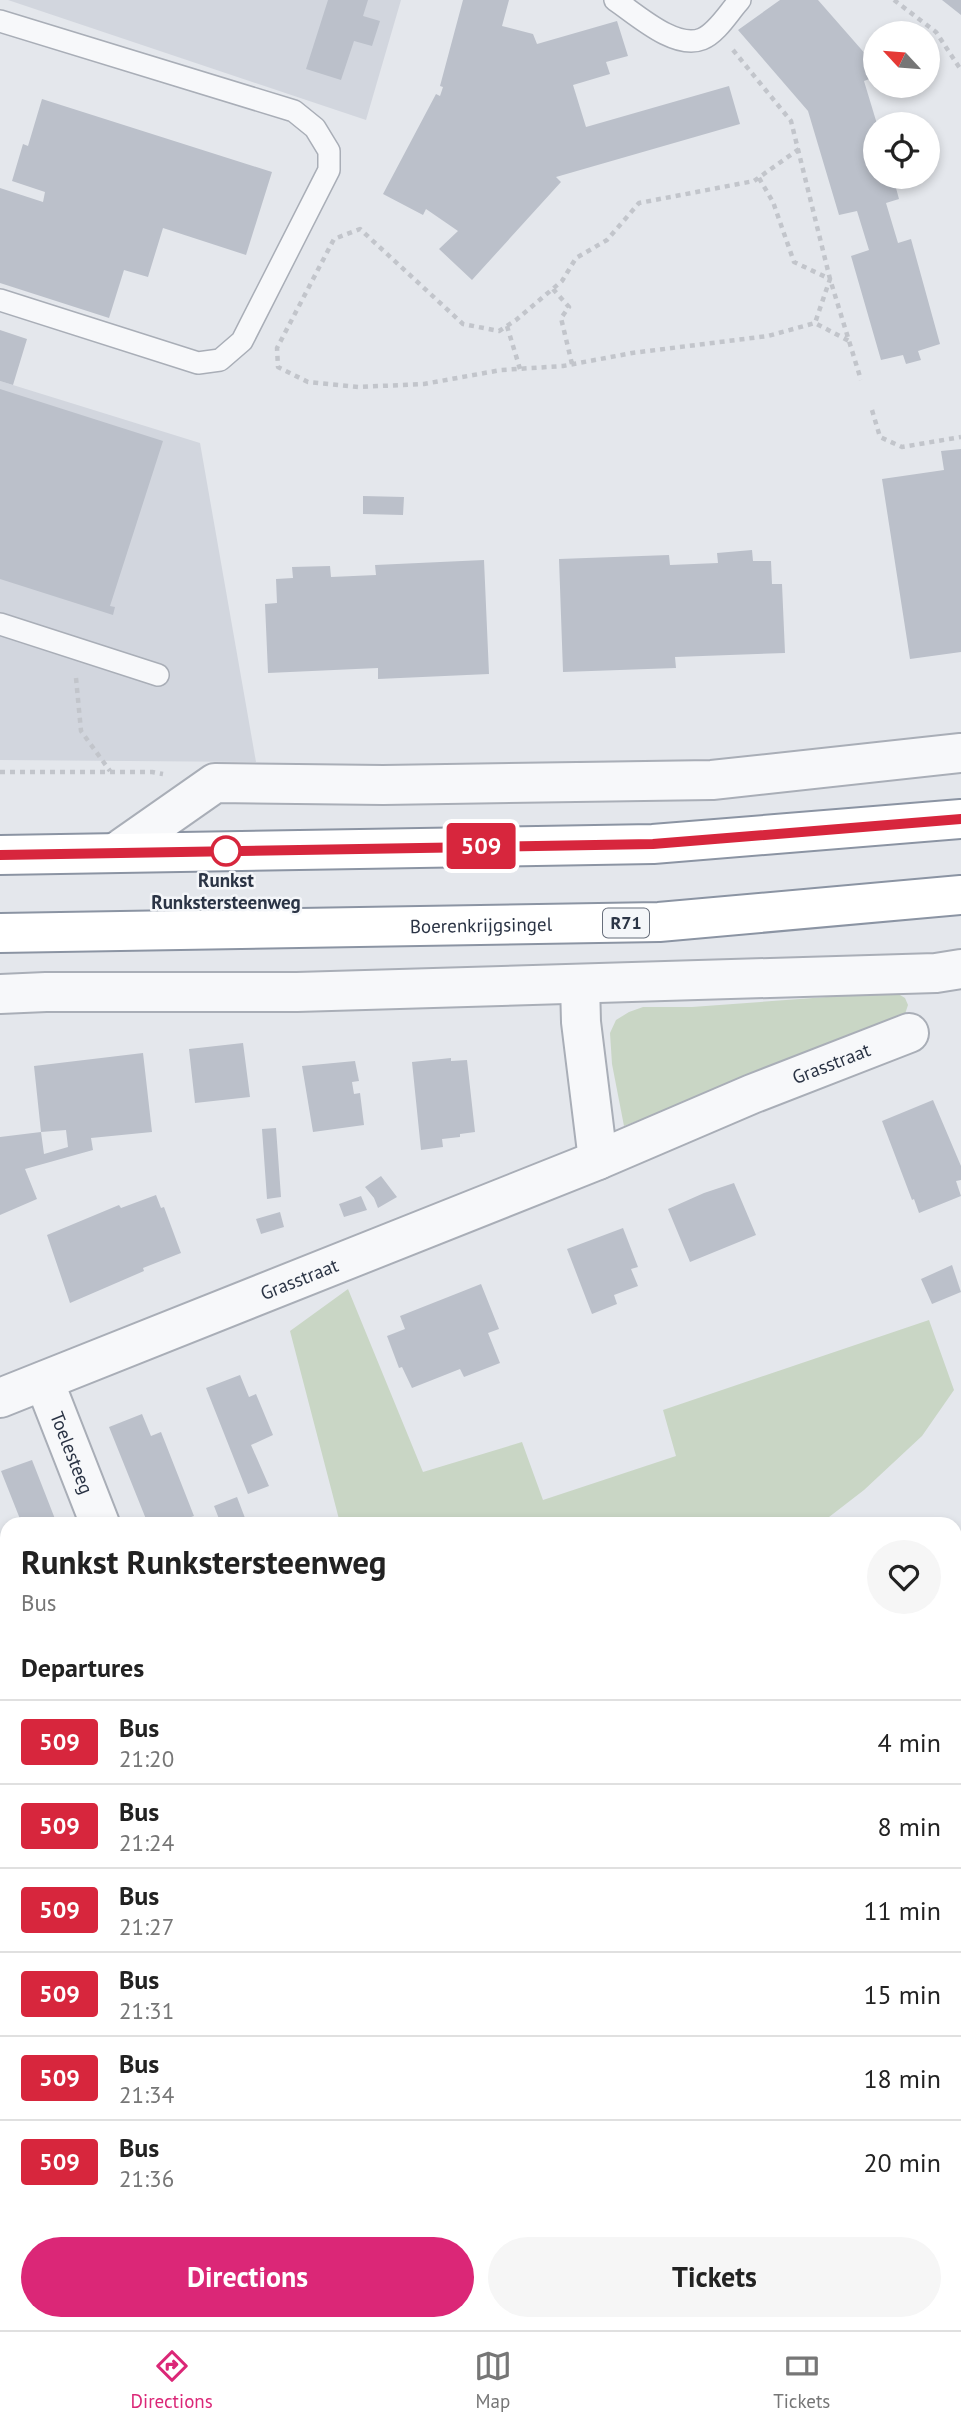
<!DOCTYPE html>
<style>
body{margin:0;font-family:"PT Sans",sans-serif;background:#f6f6f6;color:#222;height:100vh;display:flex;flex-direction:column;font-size:26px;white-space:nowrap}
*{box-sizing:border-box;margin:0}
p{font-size:23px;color:#767676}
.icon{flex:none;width:38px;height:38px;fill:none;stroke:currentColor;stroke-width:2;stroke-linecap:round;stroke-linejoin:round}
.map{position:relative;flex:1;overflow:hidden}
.drawer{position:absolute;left:0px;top:1517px;width:962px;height:814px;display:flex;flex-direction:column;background:#fff;border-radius:21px 21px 0 0;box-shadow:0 4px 10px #0003}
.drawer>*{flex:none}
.badge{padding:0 14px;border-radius:5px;font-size:24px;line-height:46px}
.needle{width:46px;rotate:296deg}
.controls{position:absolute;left:863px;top:21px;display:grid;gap:14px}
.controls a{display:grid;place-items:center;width:77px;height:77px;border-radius:50%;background:#fff;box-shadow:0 4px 10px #0003;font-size:35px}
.map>.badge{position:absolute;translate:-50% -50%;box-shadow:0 0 0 4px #fff}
h2{padding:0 21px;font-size:26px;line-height:63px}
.round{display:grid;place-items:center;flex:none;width:74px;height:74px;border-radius:37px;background:#f6f6f6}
.headline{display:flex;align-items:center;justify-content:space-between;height:119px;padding:0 21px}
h1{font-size:33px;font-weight:600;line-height:52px}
.button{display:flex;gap:14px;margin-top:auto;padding:14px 21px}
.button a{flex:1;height:80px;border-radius:42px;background:#db2777;color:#fff;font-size:28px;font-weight:600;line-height:80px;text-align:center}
.button a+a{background:#f6f6f6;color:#222}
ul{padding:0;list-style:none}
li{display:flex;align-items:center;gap:21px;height:84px;padding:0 21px;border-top:2px solid #e0e0e0}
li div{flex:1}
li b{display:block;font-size:26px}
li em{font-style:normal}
li .badge{min-width:77px;font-weight:700;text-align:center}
.tabs{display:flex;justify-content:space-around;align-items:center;height:98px;border-top:2px solid #e0e0e0;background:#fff;font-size:19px;color:#767676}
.tabs a{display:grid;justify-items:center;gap:4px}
.tabs .on{color:#db2777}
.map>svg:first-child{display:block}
.built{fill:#d2d6de}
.green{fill:#c9d6c5}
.building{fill:#bbc0ca}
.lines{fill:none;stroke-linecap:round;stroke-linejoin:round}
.service-casing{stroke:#a9aeb7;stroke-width:24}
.minor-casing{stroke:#a9aeb7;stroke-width:42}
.trunk-casing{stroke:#8b94a3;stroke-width:42}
.path{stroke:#c2c5cb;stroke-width:4.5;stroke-dasharray:5 5;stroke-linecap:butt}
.service{stroke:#f7f8fa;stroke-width:21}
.minor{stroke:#f7f8fa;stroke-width:38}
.trunk{stroke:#fff;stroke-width:38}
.line-casing{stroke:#fff;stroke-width:16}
.line{stroke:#d7263d;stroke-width:10}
.stop-dot{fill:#fff;stroke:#d7263d;stroke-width:3.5}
.labels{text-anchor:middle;stroke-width:5;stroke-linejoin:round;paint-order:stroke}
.shield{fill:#f4f6f9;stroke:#676e7b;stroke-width:2}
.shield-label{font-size:18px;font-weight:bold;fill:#2b3445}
.stop-label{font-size:19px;font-weight:bold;fill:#2b3445;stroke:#f4f6f9}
.street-label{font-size:19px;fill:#2b3445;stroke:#f4f6f9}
</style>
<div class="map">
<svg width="961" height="2330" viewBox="0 0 961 2330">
<rect width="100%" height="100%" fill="#e4e7ec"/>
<path class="built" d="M8 0H401L366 120Z
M0 381 200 443 256 762 0 760Z"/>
<path class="green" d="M895 992 905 998 908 1005 904 1017 624 1126 612 1064 610 1033 616 1020 629 1012 643 1007H692Z
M348 1289 423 1472 522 1442 543 1500 676 1456 663 1410 929 1320 954 1390 922 1436 864 1490 820 1524H336L340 1523 290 1331Z
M7 1895V2324H606L608 2330H0V2011Z
M961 2313V2330H842L884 2324H956V2314Z"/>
<path class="building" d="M328 0H368L363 16 380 21 372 46 354 41 341 80 306 69Z
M463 0H509L502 26 533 34 537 44 617 21 628 56 606 62 610 74 573 85 586 127 729 86 740 124 556 177 561 182 472 280 439 249 458 231 426 209 423 215 383 194 436 94 440 96 443 87 440 86Z
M780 0H818L875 65V77L864 81 877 124H875V177H893L899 199 886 203 898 243 911 239 940 344 918 351 921 360 906 364 903 355 881 360 851 256 869 250 857 211 839 215 808 111 738 30Z
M942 0H961V15Z
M42 99 272 172 246 255 163 228 148 277 124 270 109 318 0 283V188L43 202 45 192 12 181 23 144 28 146Z
M0 330 27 339 13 385 0 381Z
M0 389 163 441 110 606 115 607 113 615 0 579Z
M961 449V652L910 659 882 479 944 470 941 451Z
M363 496 404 497 403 515 363 514Z
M752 550 753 561H771L772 584H782L785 653 675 657 676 668 563 672 559 559 669 555 670 565 718 563 717 553Z
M484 560 489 674 378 679V668L268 673 265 604 277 603 276 579 293 578 292 567 330 566 331 577 376 575 375 565Z
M243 1043 250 1097 195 1103 189 1049Z
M143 1053 152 1132 91 1138 93 1150 25 1169 37 1199 0 1215V1137L41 1132 44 1154 68 1147 66 1130 41 1132 34 1066Z
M451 1058V1061L467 1060 475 1132 460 1134V1137L442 1139 443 1147 421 1150 412 1062Z
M355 1061 359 1081 352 1082 354 1094 360 1093 364 1125 313 1132 302 1066Z
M933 1100 961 1166V1180L956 1181 961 1196 919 1213 914 1199 912 1200 882 1121Z
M276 1128 281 1197 267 1199 262 1129Z
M381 1176 397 1197 378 1208 374 1198 365 1187Z
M734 1183 756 1235 690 1262 668 1209 704 1193Z
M156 1195 161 1208 164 1207 181 1253 143 1268 144 1271 70 1303 47 1235 119 1205 121 1208Z
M361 1196 367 1210 344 1217 339 1204Z
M280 1212 284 1227 261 1234 256 1219Z
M623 1228 638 1267 631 1269 638 1286 614 1295 617 1304 592 1314 567 1249Z
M952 1265 961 1292 932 1304 921 1279Z
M481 1284 499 1329 488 1333 500 1363 464 1377 460 1369 412 1388 402 1367 399 1368 387 1336 405 1329 400 1316Z
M240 1375 249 1397 256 1394 273 1435 251 1445 269 1486 248 1494 206 1388Z
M142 1414 151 1436 161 1432 194 1516 171 1524H148L109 1427Z
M32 1460 57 1524H22L1 1471Z
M237 1497 245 1518 221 1524 214 1506Z
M7 1541V1570L0 1572V1543Z"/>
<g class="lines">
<defs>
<path id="service" d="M615 0C636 14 675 50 702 39 717 33 729 12 740 0
M0 21 294 111 315 128 329 151V170L242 341 220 360 198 363 0 300
M0 624 158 675"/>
<g id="minor">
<path d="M115 853 215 783 383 785 712 780 961 753"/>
<path d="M580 984 581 1022 598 1160"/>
<path d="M0 994 46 992H297L936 973 961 969"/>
<path id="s1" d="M44 1381 100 1524"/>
<path id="s2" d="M0 1398 598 1160 752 1094 909 1033"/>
</g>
<g id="trunk">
<path d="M0 855 653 844 961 819"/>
<path id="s3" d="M0 933 659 922 961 895"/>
</g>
</defs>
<use href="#service" class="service-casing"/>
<use href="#minor" class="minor-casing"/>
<use href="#trunk" class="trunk-casing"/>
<path class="path" d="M894 0 936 32 961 70
M733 50 791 121 830 279 861 380
M799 149 754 181 639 203 607 240 576 258 562 281 516 320 499 331 463 324 360 229 334 239 277 348 278 367 308 382 358 387 424 384 501 370 563 366 632 353 768 336 815 323 849 341
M759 178 773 202 794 262 830 279 815 323
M553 289 569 307 561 318 572 364
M507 326 520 369
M872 410 880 437 902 447 961 437
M76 678 81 731 110 771
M0 772H152L163 774"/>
<use href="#service" class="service"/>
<use href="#minor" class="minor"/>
<use href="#trunk" class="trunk"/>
</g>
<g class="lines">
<defs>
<path id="line" d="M0 855 653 844 961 819"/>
</defs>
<use href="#line" class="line-casing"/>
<use href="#line" class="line"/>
</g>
<circle class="stop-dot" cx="226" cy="851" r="14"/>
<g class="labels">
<rect class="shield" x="603" y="908.5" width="46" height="29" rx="5"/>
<g class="shield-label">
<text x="626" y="929">R71</text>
</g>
<g class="stop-label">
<text x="226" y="887">Runkst<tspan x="226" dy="22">Runkstersteenweg</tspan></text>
</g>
<g class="street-label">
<text dy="7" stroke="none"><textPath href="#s3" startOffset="481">Boerenkrijgsingel</textPath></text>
<text dy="7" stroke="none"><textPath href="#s2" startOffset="896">Grasstraat</textPath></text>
<text dy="7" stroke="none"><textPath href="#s2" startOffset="322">Grasstraat</textPath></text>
<text dy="7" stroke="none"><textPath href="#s1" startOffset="77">Toelesteeg</textPath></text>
</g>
</g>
</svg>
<div class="controls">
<a><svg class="needle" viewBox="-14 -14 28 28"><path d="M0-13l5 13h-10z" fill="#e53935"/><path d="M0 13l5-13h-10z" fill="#767676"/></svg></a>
<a><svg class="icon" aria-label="locate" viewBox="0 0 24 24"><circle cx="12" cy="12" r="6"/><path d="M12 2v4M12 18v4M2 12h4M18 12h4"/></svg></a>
</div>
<b class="badge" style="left:481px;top:846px;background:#d7263d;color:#fff">509</b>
<section class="drawer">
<div class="headline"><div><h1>Runkst Runkstersteenweg</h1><p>Bus</p></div><a class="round"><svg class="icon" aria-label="heart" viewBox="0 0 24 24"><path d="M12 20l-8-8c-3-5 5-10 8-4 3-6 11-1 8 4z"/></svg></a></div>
<h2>Departures</h2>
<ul>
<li><span class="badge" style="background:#d7263d;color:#fff">509</span><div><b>Bus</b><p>21:20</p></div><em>4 min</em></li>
<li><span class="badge" style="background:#d7263d;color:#fff">509</span><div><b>Bus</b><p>21:24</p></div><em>8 min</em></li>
<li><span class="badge" style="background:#d7263d;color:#fff">509</span><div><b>Bus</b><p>21:27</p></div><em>11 min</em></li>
<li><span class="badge" style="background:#d7263d;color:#fff">509</span><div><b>Bus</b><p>21:31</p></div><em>15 min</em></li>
<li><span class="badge" style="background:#d7263d;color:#fff">509</span><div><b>Bus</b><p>21:34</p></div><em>18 min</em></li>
<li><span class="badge" style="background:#d7263d;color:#fff">509</span><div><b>Bus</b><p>21:36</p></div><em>20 min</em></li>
</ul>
<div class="button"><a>Directions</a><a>Tickets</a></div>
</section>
</div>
<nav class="tabs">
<a class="on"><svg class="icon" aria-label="directions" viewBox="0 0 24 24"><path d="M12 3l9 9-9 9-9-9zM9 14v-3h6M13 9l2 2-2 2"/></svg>Directions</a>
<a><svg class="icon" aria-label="map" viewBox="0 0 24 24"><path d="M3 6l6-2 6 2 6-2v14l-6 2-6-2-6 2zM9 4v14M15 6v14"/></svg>Map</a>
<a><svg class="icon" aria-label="tickets" viewBox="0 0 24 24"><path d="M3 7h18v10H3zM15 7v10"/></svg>Tickets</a>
</nav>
